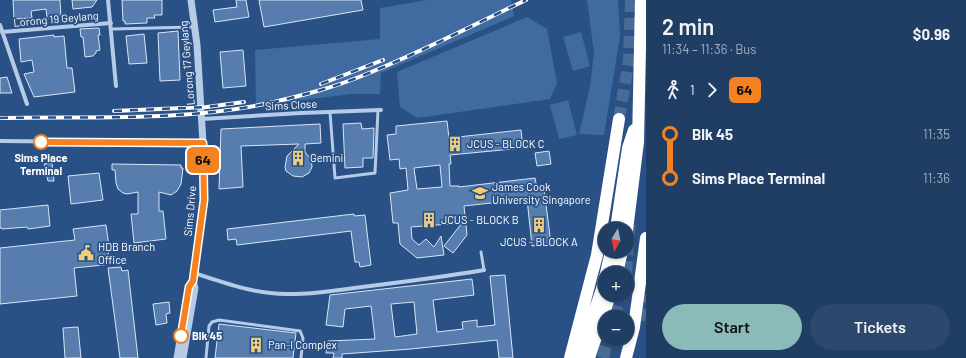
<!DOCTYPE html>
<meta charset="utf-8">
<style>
body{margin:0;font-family:Barlow,sans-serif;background:#2d486d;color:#f1f3f6;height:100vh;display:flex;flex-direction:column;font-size:15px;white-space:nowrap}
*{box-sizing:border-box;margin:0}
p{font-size:13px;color:#a2aebf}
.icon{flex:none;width:22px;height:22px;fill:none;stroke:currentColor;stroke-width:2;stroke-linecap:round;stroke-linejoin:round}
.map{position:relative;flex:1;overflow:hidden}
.drawer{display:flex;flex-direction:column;background:#203d64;width:320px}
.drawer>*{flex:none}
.badge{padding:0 8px;border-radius:6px;font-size:14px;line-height:26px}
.needle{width:26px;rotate:189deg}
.controls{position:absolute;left:598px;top:222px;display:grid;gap:8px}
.controls a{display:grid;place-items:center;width:36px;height:36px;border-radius:50%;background:#203d64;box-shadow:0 2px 6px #0003,0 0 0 1px #3d5678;font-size:20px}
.map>.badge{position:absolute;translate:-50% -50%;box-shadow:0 0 0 2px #fff}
.legs{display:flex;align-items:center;gap:6px;height:44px;padding:0 16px;font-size:13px}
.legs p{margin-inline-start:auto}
.overview{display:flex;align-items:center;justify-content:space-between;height:68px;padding:0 16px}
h1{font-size:22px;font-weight:600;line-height:30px}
.cta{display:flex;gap:8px;margin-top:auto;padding:8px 16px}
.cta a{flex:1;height:46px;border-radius:24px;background:#8bbbb9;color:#111;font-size:16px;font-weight:600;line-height:46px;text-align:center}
.cta a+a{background:#2d486d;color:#f1f3f6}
ul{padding:0 16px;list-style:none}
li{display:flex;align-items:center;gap:14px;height:44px;font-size:15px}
li i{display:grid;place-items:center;width:6px;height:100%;margin:0 5px;background:currentColor}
li i::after{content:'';width:10px;height:10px;margin:-5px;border:3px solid;border-radius:50%;background:#203d64}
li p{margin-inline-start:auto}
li:first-child i{background:linear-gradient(#0000 50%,currentColor 0)}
li:last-child i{background:linear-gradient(currentColor 50%,#0000 0)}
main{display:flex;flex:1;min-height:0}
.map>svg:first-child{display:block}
.green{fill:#3f6ba1}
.building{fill:#567dae;stroke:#d8e5f6;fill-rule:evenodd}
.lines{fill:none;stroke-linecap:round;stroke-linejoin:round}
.motorway-tunnel{stroke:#4a6b97;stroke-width:12;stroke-dasharray:12 6;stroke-linecap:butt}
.service{stroke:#b5cbe7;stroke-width:3}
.minor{stroke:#b5cbe7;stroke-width:4}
.tertiary{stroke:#b5cbe7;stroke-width:7}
.motorway{stroke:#fff;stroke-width:12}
.rail-casing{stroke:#fff;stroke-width:4}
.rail{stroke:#2a5185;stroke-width:2.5;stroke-dasharray:8;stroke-linecap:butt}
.line-1-casing{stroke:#fff;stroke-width:9}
.line-1{stroke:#f58220;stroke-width:6}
.stop-1-dot{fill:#fff;stroke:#f58220;stroke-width:2}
.labels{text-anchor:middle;stroke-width:3.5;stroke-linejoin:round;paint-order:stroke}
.street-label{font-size:11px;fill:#fff;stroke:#2a5185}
.poi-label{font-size:11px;fill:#fff;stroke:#2a5185;text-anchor:start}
.stop-label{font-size:11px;font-weight:bold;fill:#fff;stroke:#2a5185}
</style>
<main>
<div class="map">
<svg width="646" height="358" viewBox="0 0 646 358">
<rect width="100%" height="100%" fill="#2a5185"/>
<path class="green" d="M426 0H511L514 16 381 73 380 94H351L256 106 255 50 380 39V8Z
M587 0H618L620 36 604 135 579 134 590 87 594 53Z
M527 17 547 29 557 83 550 99 417 118 400 107 397 72Z
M581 32 590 66 573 71 563 37Z
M568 100 577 135 559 139 550 105Z"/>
<path class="building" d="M13 0H60L61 17 47 18 46 9 31 11 32 18 14 19Z
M72 0H97L92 7 73 9Z
M122 0H162V15H154L155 18H147V23L125 24V21H123Z
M236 0H246L249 17 215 22 213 10 237 7Z
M259 0H361L363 10 264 27Z
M99 28 100 35H98L100 50 96 51V53L93 56 85 57 83 37H81L80 29Z
M178 31 180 80 160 81 158 33Z
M144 34 147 63 129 64 126 36Z
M54 35V37L64 36 67 68H72L75 92 34 97 24 74 34 72 32 60 21 62 19 39Z
M243 50 246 86 223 88 220 52Z
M7 77 12 93H0V78Z
M447 121 449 138 521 130 523 148 450 155 451 164H449L450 186H459V187L535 178 537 188H544L551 244 532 246 527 199 464 206 467 235 453 253 444 246 462 223 411 227 412 239 419 245 426 239 434 247 441 236 444 255 417 258 400 244 398 223H393L390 193 408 190 406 168 400 169 399 159 390 160 387 135 396 134V126ZM440 165 442 187 417 189 414 168Z
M361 123 362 129 374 128 373 158H363V167L345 168 343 124Z
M320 124 321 143 305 144V152L311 159 312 167 309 173 302 177 293 176 286 171 285 167 287 156 299 144 241 146 243 187 219 189 221 129Z
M549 151 551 164 537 166 535 153Z
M52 163 54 181H48L44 164Z
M112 164 181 165V168H183L181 184 177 191 171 195 159 192V211H163L166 239 134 243 131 214H138V192L127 194 123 193 118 189 116 183 115 170H112Z
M99 173 103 200 71 204 68 176Z
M48 205 50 226 28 229 27 227 2 229V228H0V210Z
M354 214V216L365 215 371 265 360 267 359 262H355L351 231 237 245 236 239 228 240 227 229Z
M106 225 109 247 108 257 109 258 104 265 74 268 77 296 0 304V248L75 240 73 229Z
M121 267 122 271 128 270 138 358H120L108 268Z
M505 275 513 358H499L497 340 411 349 342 354V358H333L334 353H326L328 341 375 339 371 306 345 309 343 327 326 325 330 295 472 279 474 295 433 300 437 332 463 329 462 322 477 320V327L495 325 490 276ZM414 302 417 334 395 337 391 304Z
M169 302 170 313 166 314 167 323 156 325 153 304Z
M219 324 296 333 293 358H215Z
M78 327 81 358H65L63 328Z"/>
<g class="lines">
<path class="motorway-tunnel" d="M619 119 629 60 631 0
M626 273 630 220
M614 317 621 295
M639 320 646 295
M603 358 608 339"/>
<path class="service" d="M112 29 194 27
M330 112 335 178 375 173 378 110
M481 252 484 270
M206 358 209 326 212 322 219 320 300 331 303 338 301 358"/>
<path class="minor" d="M108 0 116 86
M0 25 27 104
M2 32 111 23
M202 119 301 113 381 110
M0 141 203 143
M194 273C224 283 255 294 286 294 312 295 337 290 362 287 403 282 443 277 484 270"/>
<path class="tertiary" d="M177 358 189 287 193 281 194 273 204 200 203 143 197 45 191 0
M183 358 195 288 193 281"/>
<path class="motorway" d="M616 229 628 148 634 130
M627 230 638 142 641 0
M606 273 611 251
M617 273 622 251
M570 358 597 255 619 119
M579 358 602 289 605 276
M589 358 610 295
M626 358 634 327 646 238"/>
<defs>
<path id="rail" d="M321 84 383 60
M114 111 207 107 244 102
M0 118C91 116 185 122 274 102 303 95 332 88 359 77 416 55 471 26 526 0"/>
</defs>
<use href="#rail" class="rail-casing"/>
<use href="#rail" class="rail"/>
</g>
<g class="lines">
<defs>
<path id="line-1" d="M41 142 203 143 204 200 193 281 189 287 181 336"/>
</defs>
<use href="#line-1" class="line-1-casing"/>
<use href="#line-1" class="line-1"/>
</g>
<defs>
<symbol id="building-bare" viewBox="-9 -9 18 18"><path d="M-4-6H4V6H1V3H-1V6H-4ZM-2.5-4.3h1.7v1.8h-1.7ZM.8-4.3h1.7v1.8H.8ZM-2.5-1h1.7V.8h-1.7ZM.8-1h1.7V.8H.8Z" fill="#eecd7c" stroke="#2a5185" stroke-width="2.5" paint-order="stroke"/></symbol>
<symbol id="university-bare" viewBox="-9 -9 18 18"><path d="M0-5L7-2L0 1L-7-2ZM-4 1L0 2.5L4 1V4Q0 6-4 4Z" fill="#eecd7c" stroke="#2a5185" stroke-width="2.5" paint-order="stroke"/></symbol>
<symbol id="civic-bare" viewBox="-9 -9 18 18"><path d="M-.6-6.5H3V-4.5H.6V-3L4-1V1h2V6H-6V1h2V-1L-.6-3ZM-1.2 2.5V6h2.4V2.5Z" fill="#eecd7c" stroke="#2a5185" stroke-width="2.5" paint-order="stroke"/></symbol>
</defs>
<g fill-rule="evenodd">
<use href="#building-bare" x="444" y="133" width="22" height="22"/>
<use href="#building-bare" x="287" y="147" width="22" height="22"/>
<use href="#university-bare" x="469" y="182" width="22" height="22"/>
<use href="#building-bare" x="418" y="209" width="22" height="22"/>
<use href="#building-bare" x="528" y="214" width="22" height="22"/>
<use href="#civic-bare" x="75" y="242" width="22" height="22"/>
<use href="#building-bare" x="245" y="334" width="22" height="22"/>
</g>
<g class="stop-1-dot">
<circle cx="41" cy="142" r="7"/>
<circle cx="181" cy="336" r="7"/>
</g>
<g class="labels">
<g class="street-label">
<text transform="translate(56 19) rotate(-5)" y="4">Lorong 19 Geylang</text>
<text transform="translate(187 63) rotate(-95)" y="4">Lorong 17 Geylang</text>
<text transform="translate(291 105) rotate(-3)" y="4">Sims Close</text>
<text transform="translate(190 211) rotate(-85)" y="4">Sims Drive</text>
</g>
<g class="poi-label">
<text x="467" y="148">JCUS - BLOCK C</text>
<text x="310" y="162">Gemini</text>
<text x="492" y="191">James Cook<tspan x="492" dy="13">University Singapore</tspan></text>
<text x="441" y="224">JCUS - BLOCK B</text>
<text x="539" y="246" text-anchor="middle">JCUS - BLOCK A</text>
<text x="98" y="251">HDB Branch<tspan x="98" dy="13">Office</tspan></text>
<text x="268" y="349">Pan-I Complex</text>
</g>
<g class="stop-label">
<text x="41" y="162">Sims Place<tspan x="41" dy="13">Terminal</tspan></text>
<text x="192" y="340" text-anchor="start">Blk 45</text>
</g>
</g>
</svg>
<div class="controls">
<a><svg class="needle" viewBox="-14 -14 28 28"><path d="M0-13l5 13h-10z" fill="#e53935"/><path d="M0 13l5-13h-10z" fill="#a2aebf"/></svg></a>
<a>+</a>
<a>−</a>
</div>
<b class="badge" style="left:203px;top:160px;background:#f58220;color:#111">64</b>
</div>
<section class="drawer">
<div class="overview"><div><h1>2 min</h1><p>11:34 – 11:36 · Bus</p></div><b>$0.96</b></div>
<div class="legs"><svg class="icon" aria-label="walk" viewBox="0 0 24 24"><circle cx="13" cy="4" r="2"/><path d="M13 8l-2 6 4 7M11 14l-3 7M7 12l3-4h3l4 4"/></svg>1<svg class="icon" aria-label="forward" viewBox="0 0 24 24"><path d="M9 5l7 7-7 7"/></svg><b class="badge" style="background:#f58220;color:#111">64</b></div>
<ul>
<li><i style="color:#f58220"></i><b>Blk 45</b><p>11:35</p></li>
<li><i style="color:#f58220"></i><b>Sims Place Terminal</b><p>11:36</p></li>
</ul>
<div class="cta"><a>Start</a><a>Tickets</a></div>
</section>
</main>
